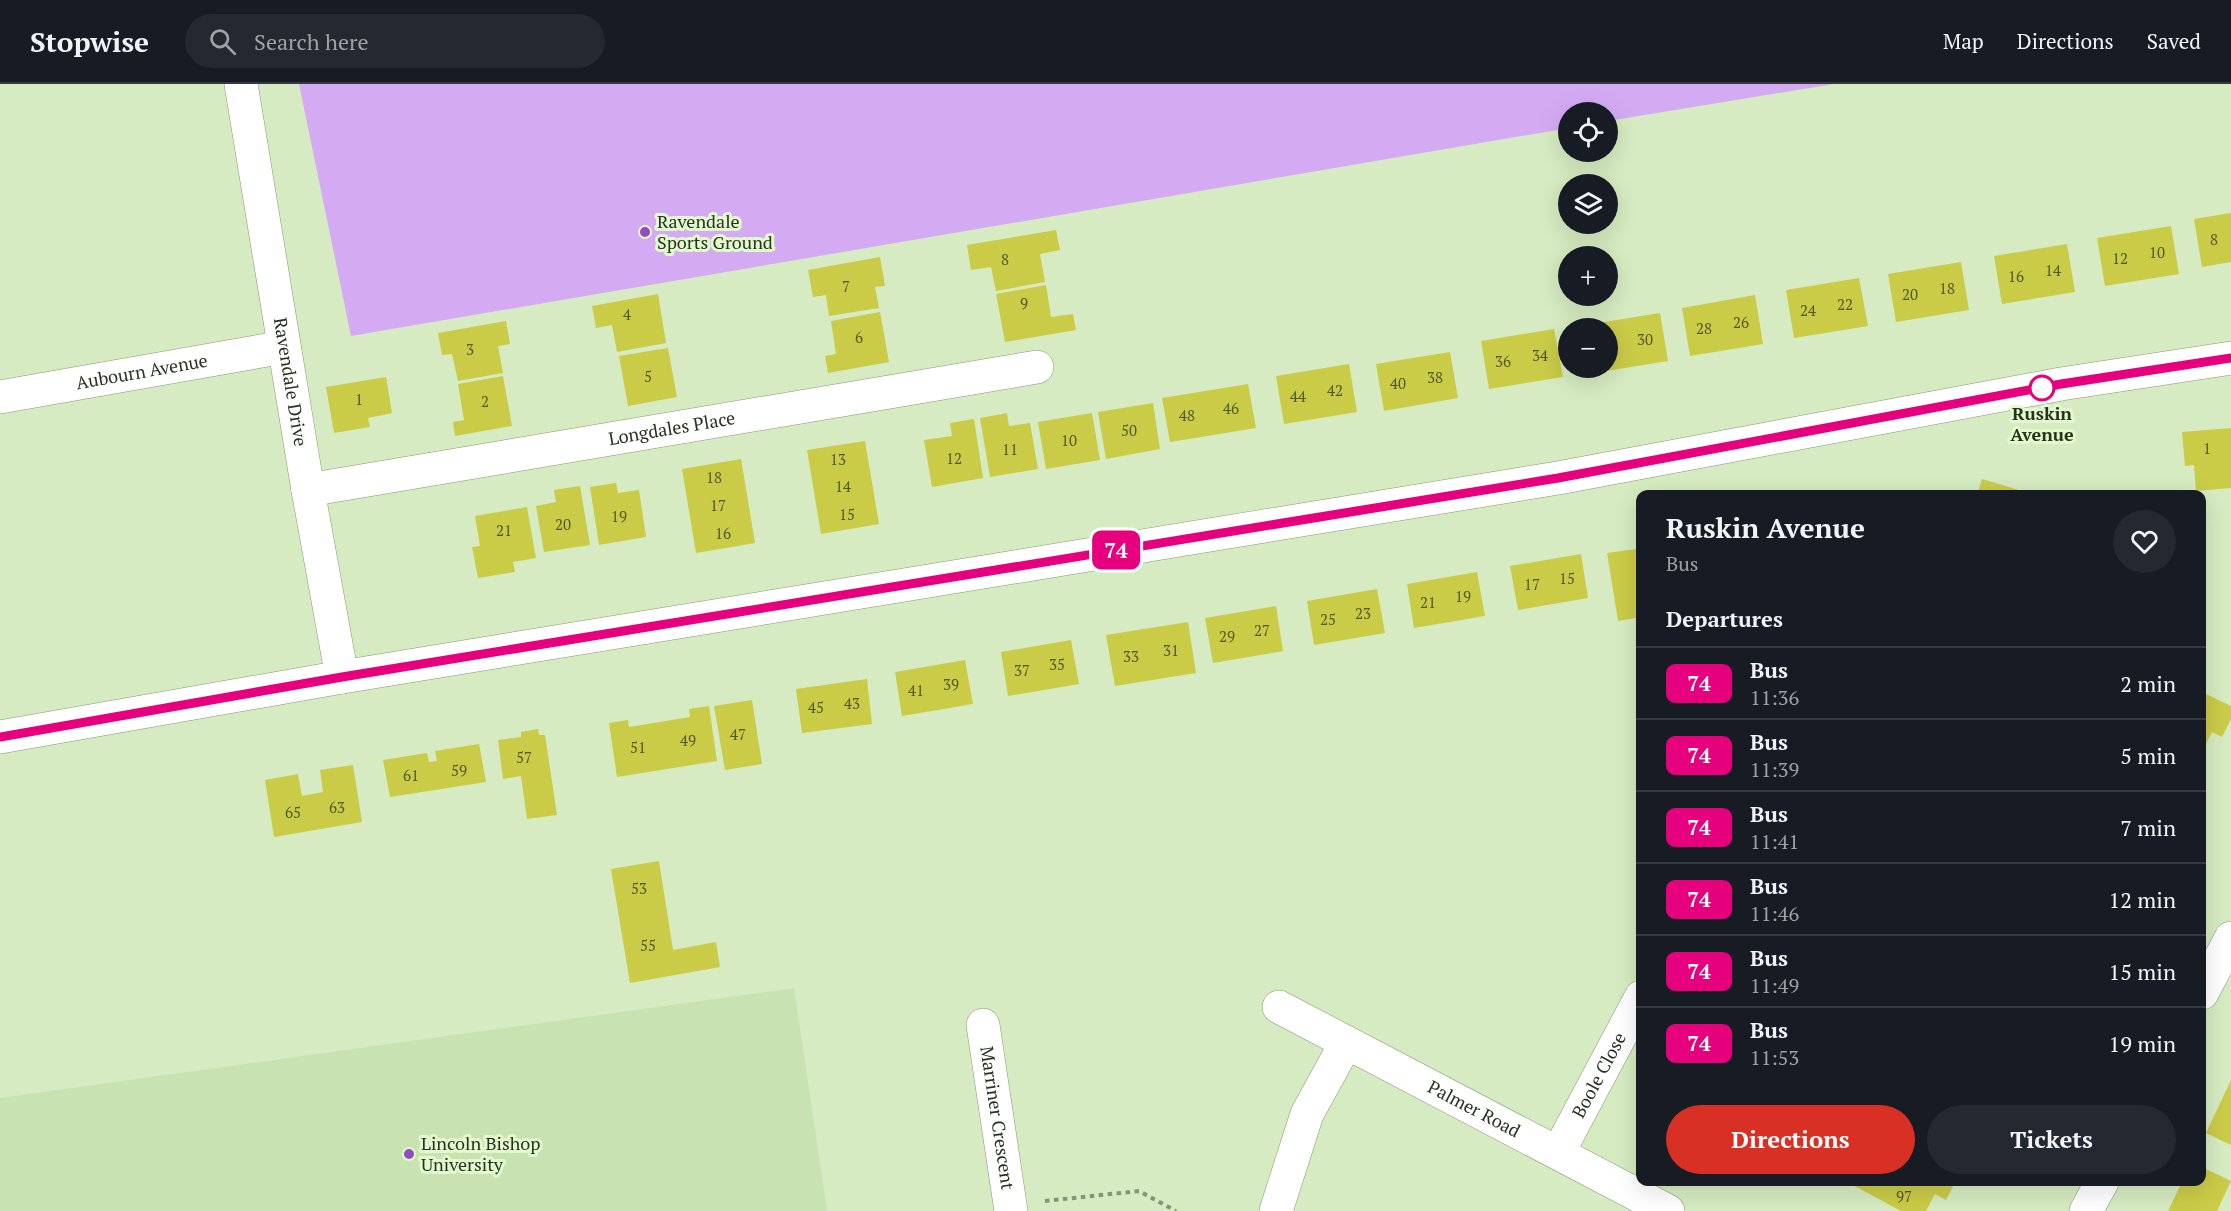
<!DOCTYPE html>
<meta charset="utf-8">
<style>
body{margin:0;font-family:"PT Serif",serif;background:#242831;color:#f1f3f6;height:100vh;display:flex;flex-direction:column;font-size:22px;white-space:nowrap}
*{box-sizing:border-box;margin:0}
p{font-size:20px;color:#9ea1a6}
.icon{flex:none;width:33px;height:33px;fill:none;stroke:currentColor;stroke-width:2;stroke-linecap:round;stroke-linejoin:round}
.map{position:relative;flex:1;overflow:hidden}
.drawer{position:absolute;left:1636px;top:406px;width:570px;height:696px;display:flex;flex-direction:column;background:#171b24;border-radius:12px;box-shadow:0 6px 24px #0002}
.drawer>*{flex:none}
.badge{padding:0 12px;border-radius:9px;font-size:21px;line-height:39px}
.controls{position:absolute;left:1558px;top:18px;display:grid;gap:12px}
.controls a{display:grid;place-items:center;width:60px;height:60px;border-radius:50%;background:#171b24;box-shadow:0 6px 24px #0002;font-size:30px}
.map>.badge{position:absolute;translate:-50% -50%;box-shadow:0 0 0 3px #fff}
h2{padding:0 30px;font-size:22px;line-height:54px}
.round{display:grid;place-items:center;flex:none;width:63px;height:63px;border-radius:32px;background:#242831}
.overview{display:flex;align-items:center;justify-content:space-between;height:102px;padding:0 30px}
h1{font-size:28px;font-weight:700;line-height:45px}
.primary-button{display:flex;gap:12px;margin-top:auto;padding:12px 30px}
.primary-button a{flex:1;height:69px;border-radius:36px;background:#d93025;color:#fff;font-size:24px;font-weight:700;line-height:69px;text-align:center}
.primary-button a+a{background:#242831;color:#f1f3f6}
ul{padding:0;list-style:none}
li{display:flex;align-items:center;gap:18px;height:72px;padding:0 30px;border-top:2px solid #363941}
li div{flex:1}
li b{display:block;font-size:22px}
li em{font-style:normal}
li .badge{min-width:66px;font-weight:700;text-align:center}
header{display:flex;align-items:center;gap:36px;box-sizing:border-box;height:84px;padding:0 30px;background:#171b24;border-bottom:2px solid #363941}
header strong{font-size:28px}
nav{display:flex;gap:33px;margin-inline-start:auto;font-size:21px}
.search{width:420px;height:54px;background:#242831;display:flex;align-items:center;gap:15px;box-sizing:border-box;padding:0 21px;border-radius:33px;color:#9ea1a6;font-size:22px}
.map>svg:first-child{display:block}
.built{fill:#c9e2b1}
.green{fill:#d4abf3}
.building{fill:#cacb47}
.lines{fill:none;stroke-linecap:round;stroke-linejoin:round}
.street-casing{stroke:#859972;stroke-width:34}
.secondary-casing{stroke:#859972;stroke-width:34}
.path{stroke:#849375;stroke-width:4;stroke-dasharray:4.5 4.5;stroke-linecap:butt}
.street{stroke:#fff;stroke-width:33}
.secondary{stroke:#fff;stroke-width:33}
.line-casing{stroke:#fff;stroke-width:14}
.line{stroke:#e6007e;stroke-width:9}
.poi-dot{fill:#924cbf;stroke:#e3f9ce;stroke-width:2}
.stop-dot{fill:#fff;stroke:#e6007e;stroke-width:3}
.labels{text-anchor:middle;stroke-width:6;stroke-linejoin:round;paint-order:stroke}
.number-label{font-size:15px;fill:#51582a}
.poi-label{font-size:18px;fill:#293221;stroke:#e3f9ce;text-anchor:start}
.street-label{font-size:18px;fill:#293221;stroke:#e3f9ce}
.stop-label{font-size:18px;font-weight:bold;fill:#293221;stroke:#e3f9ce}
</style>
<header>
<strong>Stopwise</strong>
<div class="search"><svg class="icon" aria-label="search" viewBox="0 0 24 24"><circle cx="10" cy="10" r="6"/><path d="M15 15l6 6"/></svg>Search here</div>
<nav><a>Map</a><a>Directions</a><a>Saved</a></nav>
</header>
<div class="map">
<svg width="2231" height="1127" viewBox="0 0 2231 1127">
<rect width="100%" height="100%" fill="#d6ebc1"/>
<path class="built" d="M794 904 827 1127H0V1014Z"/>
<path class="green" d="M299 0H1834L1608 37V28H1569V44L351 252Z"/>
<path class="building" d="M2231 129V178L2202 183 2194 135Z
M2171 142 2179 190 2105 202 2097 154Z
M1056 146 1060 166 1040 170 1045 198 996 207 991 183 971 186 967 161Z
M2067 160 2075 208 2002 220 1994 172Z
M880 173 885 202 875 203 879 224 829 232 826 211 813 213 808 186Z
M1961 178 1969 226 1896 238 1888 190Z
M1859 194 1868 242 1794 254 1786 206Z
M1046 201 1051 233 1073 230 1076 246 1005 258 996 210Z
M658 210 666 259 617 268 612 241 596 244 592 222Z
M1755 211 1763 260 1690 272 1682 224Z
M880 228 889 278 828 289 825 272 836 270 831 237Z
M1660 229 1668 277 1594 289 1593 284H1608V244H1587L1586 241Z
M506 237 510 260 498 262 503 289 458 297 452 270 442 271 438 249Z
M1554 245 1563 293 1489 305 1481 257Z
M668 264 677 313 628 322 619 272Z
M1450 268 1458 314 1384 327 1376 280Z
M1349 280 1357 328 1284 340 1276 292Z
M503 292 512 342 455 352 453 338 464 336 458 300Z
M386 293 392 329 368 334 370 343 334 349 326 303Z
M1248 300 1256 344 1170 358 1162 314Z
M1153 319 1160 365 1106 375 1098 328Z
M1007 329 1009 342 1030 339 1038 385 990 393 980 334Z
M1092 329 1100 376 1046 385 1038 338Z
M974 335 983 394 932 403 924 356 952 352 950 339Z
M2231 344V404L2196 407 2194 381 2185 382 2182 348Z
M865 357 879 440 821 450 807 366Z
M741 375 755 459 696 469 682 385Z
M1982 395 2019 406 2017 411H1977Z
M616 399 618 409 639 406 646 453 599 461 590 403Z
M580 402 590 461 544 468 536 422 556 418 554 406Z
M527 423 536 474 513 478 515 488 478 494 472 463 480 462 475 432Z
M1636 465 1637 474H1641V533L1618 537 1607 469Z
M1581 470 1588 514 1518 526 1510 482Z
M1477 488 1485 532 1414 544 1407 500Z
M1377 505 1385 549 1314 561 1307 517Z
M1276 522 1283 567 1213 579 1205 534Z
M1188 538 1196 589 1115 602 1106 551Z
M1071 556 1079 600 1008 612 1001 568Z
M965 576 973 620 902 632 895 588Z
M867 595 872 640 802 649 796 605Z
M2202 608 2231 622V635L2222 653 2212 648 2202 668Z
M752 616 762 680 725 686 714 622Z
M709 622 717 677 617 693 609 639 628 636 629 643 690 633 689 625Z
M538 645 539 651H545L557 731 527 735 521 692 503 695 498 656 521 653V648Z
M479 660 486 698 390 713 383 676 427 669 429 678 437 677 435 667Z
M353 681 362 738 274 753 265 696 298 690 302 712 323 708 320 686Z
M659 777 673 866 716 858 720 883 630 899 611 785Z
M2231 996V1061L2206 1049Z
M2202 1083 2231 1097 2217 1127H2168L2182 1098H2202Z
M1851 1098H1955L1946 1116 1935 1110 1926 1127H1901L1851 1100Z"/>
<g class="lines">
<defs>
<g id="street">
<path id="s1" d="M241 0 308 406 342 593"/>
<path id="s2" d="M0 313 284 263"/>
<path id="s3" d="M308 406 1037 283"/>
<path id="s4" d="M1279 923 1668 1127"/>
<path id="s5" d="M983 941 1011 1127"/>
<path id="s6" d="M1558 1069 1641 913"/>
<path d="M1276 1127 1307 1030 1346 959"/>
</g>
<path id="secondary" d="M0 653 342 593 1558 394 2061 300 2231 274
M2202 909 2231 854
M2086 1127 2102 1098"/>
</defs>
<use href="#street" class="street-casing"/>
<use href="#secondary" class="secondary-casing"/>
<path class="path" d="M1045 1117 1139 1107 1176 1127"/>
<use href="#street" class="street"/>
<use href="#secondary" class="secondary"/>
</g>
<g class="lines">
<defs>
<path id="line" d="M0 653 342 593 1558 394 2061 300 2231 274"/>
</defs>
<use href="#line" class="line-casing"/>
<use href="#line" class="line"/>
</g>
<g class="poi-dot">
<circle cx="645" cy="148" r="6"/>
<circle cx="409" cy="1070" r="6"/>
</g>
<circle class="stop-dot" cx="2042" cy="304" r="12"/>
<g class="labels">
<g class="number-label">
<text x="2214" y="161">8</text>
<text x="2157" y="174">10</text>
<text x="2120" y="180">12</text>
<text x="1005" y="181">8</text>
<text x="2053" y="192">14</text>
<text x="2016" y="198">16</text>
<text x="846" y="208">7</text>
<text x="1947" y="210">18</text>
<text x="1910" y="216">20</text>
<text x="1024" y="225">9</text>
<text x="1845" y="226">22</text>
<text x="1808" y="232">24</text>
<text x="627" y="236">4</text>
<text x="1741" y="244">26</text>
<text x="1704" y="250">28</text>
<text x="859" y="259">6</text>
<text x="1645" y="261">30</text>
<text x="470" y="271">3</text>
<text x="1540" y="277">34</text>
<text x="1503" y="283">36</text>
<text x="648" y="298">5</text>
<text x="1435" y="299">38</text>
<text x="1398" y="305">40</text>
<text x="1335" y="312">42</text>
<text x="1298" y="318">44</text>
<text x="359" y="321">1</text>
<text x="485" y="323">2</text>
<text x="1231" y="330">46</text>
<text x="1187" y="337">48</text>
<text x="1129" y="352">50</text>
<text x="1069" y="362">10</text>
<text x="2207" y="370">1</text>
<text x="1010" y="371">11</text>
<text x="954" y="380">12</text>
<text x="838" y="381">13</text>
<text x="714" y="399">18</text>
<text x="843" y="408">14</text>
<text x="718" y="427">17</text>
<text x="847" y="436">15</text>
<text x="619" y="438">19</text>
<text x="563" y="446">20</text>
<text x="504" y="452">21</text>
<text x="723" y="455">16</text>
<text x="1567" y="500">15</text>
<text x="1532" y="506">17</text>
<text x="1463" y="518">19</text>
<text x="1428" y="524">21</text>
<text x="1363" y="535">23</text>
<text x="1328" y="541">25</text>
<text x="1262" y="552">27</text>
<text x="1227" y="558">29</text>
<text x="1171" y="572">31</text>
<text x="1131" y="578">33</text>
<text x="1057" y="586">35</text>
<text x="1022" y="592">37</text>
<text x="951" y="606">39</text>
<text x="916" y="612">41</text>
<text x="852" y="625">43</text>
<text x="816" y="629">45</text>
<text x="738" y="656">47</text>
<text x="688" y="662">49</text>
<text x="638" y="669">51</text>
<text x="524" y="679">57</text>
<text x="459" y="692">59</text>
<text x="411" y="697">61</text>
<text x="337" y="729">63</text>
<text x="293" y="734">65</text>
<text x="639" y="810">53</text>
<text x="648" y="867">55</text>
<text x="1904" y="1118">97</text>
</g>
<g class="poi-label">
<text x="657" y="144">Ravendale<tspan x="657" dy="21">Sports Ground</tspan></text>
<text x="421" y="1066">Lincoln Bishop<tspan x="421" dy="21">University</tspan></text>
</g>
<g class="street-label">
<text dy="6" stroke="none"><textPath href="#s2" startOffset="144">Aubourn Avenue</textPath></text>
<text dy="6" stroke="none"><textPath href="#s1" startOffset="302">Ravendale Drive</textPath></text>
<text dy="6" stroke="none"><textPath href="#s3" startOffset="369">Longdales Place</textPath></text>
<text dy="6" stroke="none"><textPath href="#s6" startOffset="88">Boole Close</textPath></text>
<text dy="6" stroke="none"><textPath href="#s4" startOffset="220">Palmer Road</textPath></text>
<text dy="6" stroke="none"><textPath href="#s5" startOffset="94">Marriner Crescent</textPath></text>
</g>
<g class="stop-label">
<text x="2042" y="336">Ruskin<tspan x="2042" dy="21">Avenue</tspan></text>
</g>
</g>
</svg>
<div class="controls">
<a><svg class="icon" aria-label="locate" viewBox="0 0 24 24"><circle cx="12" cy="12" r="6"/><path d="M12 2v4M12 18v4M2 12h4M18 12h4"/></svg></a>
<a><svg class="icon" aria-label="layers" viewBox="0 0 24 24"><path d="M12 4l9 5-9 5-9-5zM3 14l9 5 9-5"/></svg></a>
<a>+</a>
<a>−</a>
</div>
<b class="badge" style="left:1116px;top:466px;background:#e6007e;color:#fff">74</b>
<section class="drawer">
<div class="overview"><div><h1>Ruskin Avenue</h1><p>Bus</p></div><a class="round"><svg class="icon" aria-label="heart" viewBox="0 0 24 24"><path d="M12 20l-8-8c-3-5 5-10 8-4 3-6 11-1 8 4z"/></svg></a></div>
<h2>Departures</h2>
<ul>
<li><span class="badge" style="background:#e6007e;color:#fff">74</span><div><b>Bus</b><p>11:36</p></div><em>2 min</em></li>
<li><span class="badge" style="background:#e6007e;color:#fff">74</span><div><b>Bus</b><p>11:39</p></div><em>5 min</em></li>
<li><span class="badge" style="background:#e6007e;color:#fff">74</span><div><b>Bus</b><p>11:41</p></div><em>7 min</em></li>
<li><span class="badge" style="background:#e6007e;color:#fff">74</span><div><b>Bus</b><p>11:46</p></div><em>12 min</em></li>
<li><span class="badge" style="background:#e6007e;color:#fff">74</span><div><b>Bus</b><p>11:49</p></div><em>15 min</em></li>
<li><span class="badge" style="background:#e6007e;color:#fff">74</span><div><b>Bus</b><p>11:53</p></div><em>19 min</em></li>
</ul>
<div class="primary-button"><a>Directions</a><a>Tickets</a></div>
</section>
</div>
